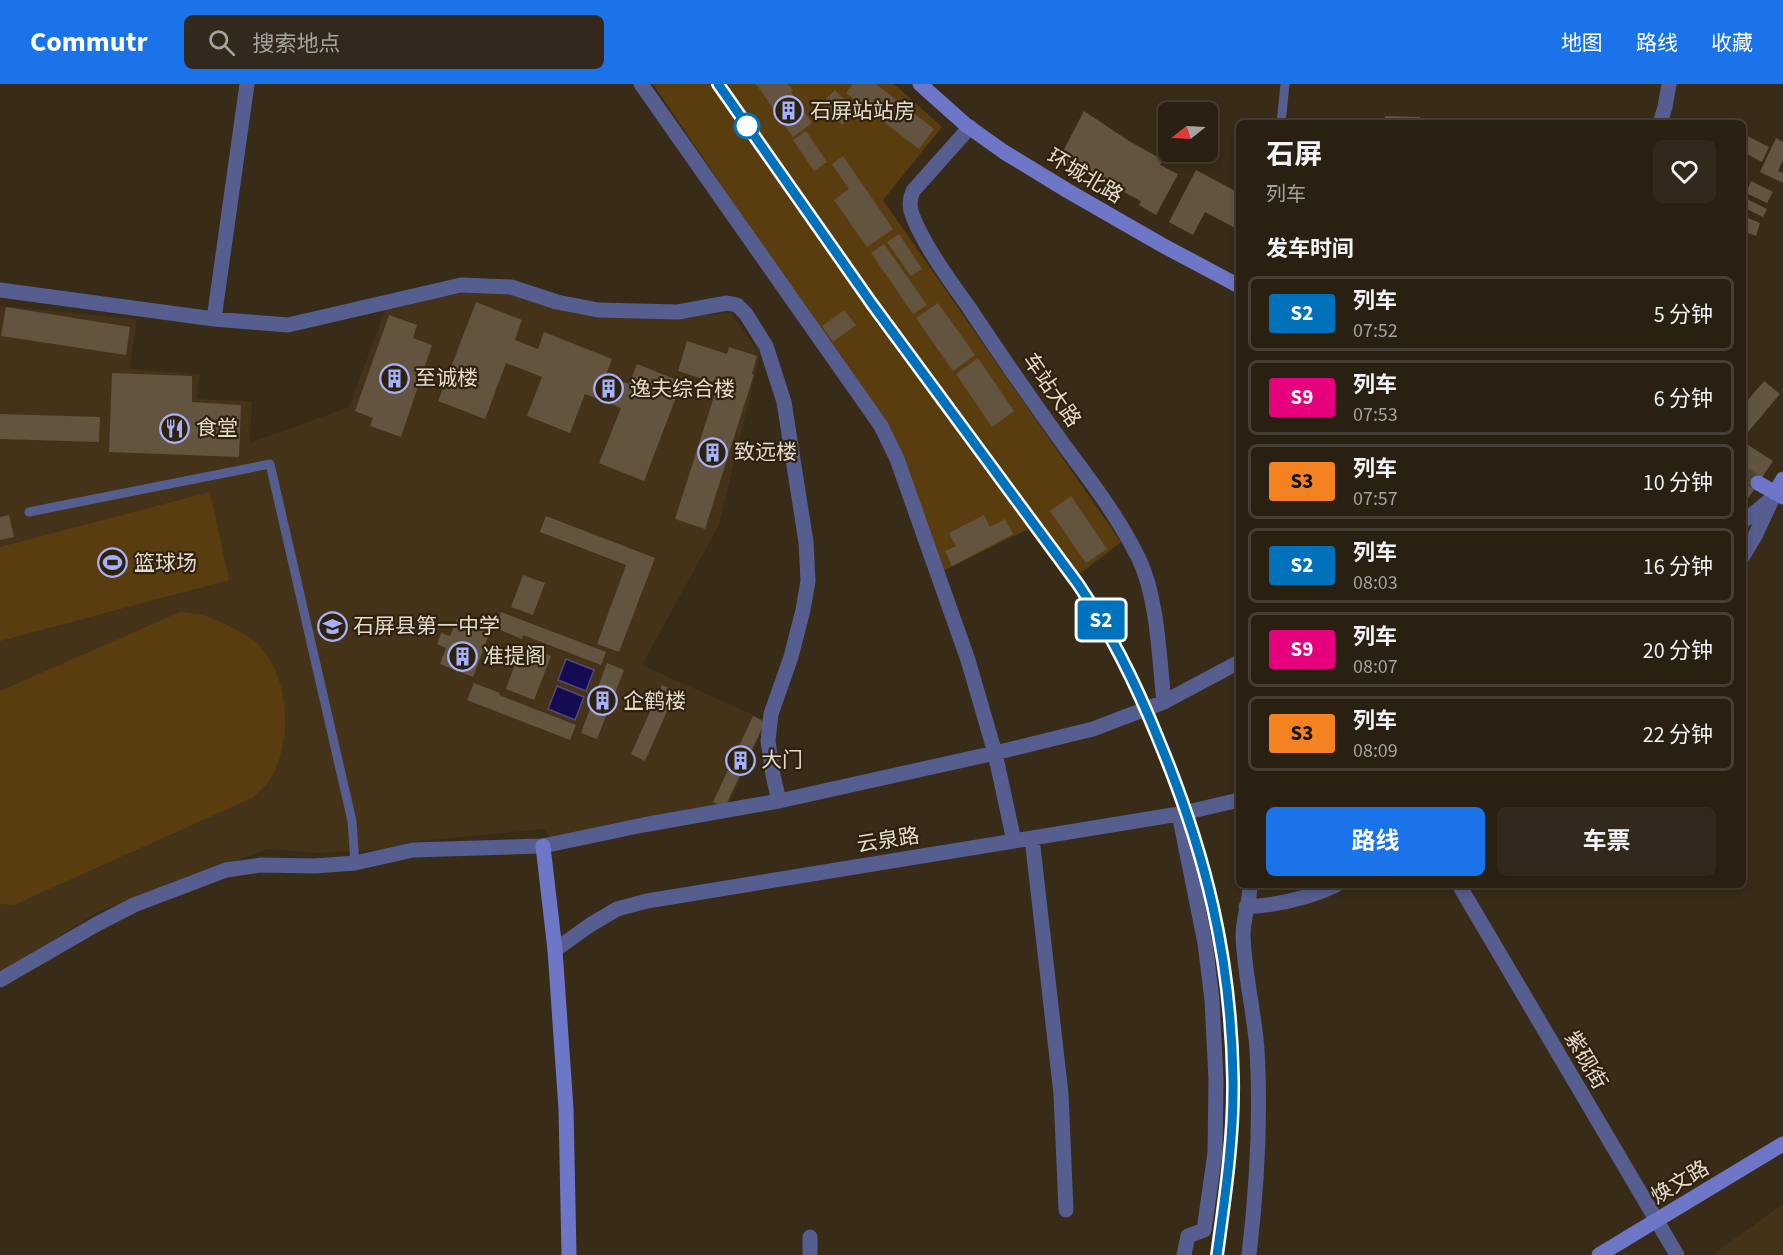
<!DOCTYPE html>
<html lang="zh">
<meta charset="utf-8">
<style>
body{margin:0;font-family:"Source Sans 3","Noto Sans SC",sans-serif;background:#32281b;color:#f1f3f6;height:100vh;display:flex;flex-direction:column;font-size:22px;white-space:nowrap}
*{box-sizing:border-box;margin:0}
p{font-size:20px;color:#a5a39f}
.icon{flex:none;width:33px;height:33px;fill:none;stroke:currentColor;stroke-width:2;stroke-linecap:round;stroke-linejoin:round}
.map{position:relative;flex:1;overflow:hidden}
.panel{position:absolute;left:1236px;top:36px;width:510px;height:768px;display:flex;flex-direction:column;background:#2a2012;border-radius:9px;box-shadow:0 3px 9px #0003,0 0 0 2px #463e32}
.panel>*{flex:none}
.badge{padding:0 12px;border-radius:4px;font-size:21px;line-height:39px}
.needle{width:39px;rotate:252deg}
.buttons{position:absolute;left:1158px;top:18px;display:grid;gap:12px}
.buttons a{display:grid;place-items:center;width:60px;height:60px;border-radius:9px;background:#2a2012;box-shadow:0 3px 9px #0003,0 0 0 2px #463e32;font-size:30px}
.map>.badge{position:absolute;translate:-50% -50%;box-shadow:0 0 0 3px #fff}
h2{padding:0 30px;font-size:22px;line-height:54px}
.round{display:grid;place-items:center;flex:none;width:63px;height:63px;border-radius:9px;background:#32281b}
.headline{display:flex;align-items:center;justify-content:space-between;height:102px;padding:0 30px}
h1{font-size:28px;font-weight:700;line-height:45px}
.action{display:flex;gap:12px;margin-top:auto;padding:12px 30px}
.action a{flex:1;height:69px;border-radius:9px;background:#1a73e8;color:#fff;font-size:24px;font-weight:700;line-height:69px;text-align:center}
.action a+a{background:#32281b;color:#f1f3f6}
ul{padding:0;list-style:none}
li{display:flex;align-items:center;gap:18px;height:75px;margin:0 12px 9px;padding:0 18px;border:3px solid #463e32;border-radius:9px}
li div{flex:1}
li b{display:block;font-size:22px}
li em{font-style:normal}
li .badge{min-width:66px;font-weight:700;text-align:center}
header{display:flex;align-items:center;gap:36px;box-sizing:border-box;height:84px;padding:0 30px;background:#1a73e8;color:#fff}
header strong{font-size:28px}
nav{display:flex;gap:33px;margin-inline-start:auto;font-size:21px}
.search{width:420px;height:54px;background:#32281b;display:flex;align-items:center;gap:15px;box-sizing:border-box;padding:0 21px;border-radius:9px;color:#a5a39f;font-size:22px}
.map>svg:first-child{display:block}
.built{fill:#443219}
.green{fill:#5a3d0e}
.water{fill:#150b53;stroke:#534978;stroke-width:1.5}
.building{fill:#635440}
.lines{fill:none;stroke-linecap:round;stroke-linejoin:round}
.secondary-tunnel{stroke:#524533;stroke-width:15;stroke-dasharray:15 8;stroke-linecap:butt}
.lane{stroke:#565d8f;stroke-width:9}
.street{stroke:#565d8f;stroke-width:15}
.secondary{stroke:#6d76c7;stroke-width:15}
.rail-casing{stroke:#b1a799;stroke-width:7}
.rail{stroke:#2e210e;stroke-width:4.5;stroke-dasharray:14;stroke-linecap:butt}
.line-casing{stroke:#fff;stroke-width:14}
.line{stroke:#0072bc;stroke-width:9}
.stop-dot{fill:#fff;stroke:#0072bc;stroke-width:3}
.labels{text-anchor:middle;stroke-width:4.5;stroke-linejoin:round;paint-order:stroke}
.poi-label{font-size:21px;fill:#e4dbcf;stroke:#2e210e;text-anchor:start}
.street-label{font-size:21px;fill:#e4dbcf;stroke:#2e210e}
</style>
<header>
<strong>Commutr</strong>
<div class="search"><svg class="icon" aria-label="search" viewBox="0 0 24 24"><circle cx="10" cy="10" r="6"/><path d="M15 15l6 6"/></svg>搜索地点</div>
<nav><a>地图</a><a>路线</a><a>收藏</a></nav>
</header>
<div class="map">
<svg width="1783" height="1171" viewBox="0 0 1783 1171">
<rect width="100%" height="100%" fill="#382b18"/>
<path class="built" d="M508 207 681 233 731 229 760 271 719 441 642 581 767 637 727 724 550 756 545 745 411 758 394 765 316 769 268 765 99 827 0 890V222L137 235 130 285 200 290 196 315 252 317 250 359 349 323 386 224 463 209Z
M1783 1120V1171H1712Z"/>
<path class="green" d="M653 0H894L942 43 883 116 1121 458 1068 499 1028 445 931 493 883 333 815 239Z
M210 408 229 496 0 557V463Z
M180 528C187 529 195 529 203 531 214 534 252 552 259 561 290 595 293 654 271 694 267 702 258 708 252 714L14 821 0 820V607Z"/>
<path class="water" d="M566 575 594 586 586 607 558 596Z
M557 602 584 613 575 636 548 625Z"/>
<path class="building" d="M756 0H788L793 7 791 8 812 39 793 53Z
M853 0H876L934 45 919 65 846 9Z
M835 6 856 27 842 41 821 20Z
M1084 27 1129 57 1163 76 1160 81 1178 90 1156 131 1139 121 1141 117 1076 83 1075 86 1058 77Z
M1385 32 1420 33V39H1385Z
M806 47 827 78 814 87 793 56Z
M1743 50 1769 63 1762 78 1743 68Z
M1776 54 1783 58V76L1778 87 1783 89V99L1760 88Z
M843 72 893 145 867 163 834 116 849 105 832 80Z
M1196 86 1239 109V146L1205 128 1193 151 1169 138Z
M1751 97 1773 108 1767 119 1746 109Z
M1747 115 1767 125 1763 133 1743 123Z
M1743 132 1760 139 1756 152 1743 147Z
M899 150 922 185 911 192 887 158Z
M884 160 927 221 913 230 871 169Z
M476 218 522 236 515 256 538 265 544 248 612 275 606 291 629 300 637 280 682 298 644 397 599 379 621 324 585 310 570 349 527 332 542 293 506 279 485 335 438 317Z
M938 219 975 271 953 287 916 234Z
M6 223 130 243 126 271 1 252Z
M844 226 856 241 833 258 822 242Z
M389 231 417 241 413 254 432 261 401 353 370 342 373 334 355 327Z
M687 257 727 270 729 263 757 272 752 290H754L705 445 675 435 718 300 678 287Z
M978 274 1014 327 992 343 956 290Z
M112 289 192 292V318L241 321 239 373 109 368Z
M1764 297 1780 310 1743 354V322Z
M0 330 100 333 99 358 0 355Z
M1745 359 1773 377 1743 422V362Z
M1071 412 1107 465 1086 479 1050 427Z
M9 431 14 453 0 456V433Z
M984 431 990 443 1005 435 1013 450 952 482 945 467 956 462 949 449Z
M546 432 655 474 619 568 597 560 626 481 540 448Z
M523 491 545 499 533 531 511 523Z
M501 528 606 568 601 581 523 551 522 555 495 544Z
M457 535 490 548 473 593 440 580 446 564 437 560 441 549 450 552Z
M522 560 551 572 534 616 506 605Z
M607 579 624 586 597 655 581 649Z
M474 599 500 609 499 611 576 641 570 656 467 616Z
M662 601 676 607 645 677 631 670Z
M753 632 765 638 725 723 713 718Z"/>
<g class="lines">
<path class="secondary-tunnel" d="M1743 390 1758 399"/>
<path class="lane" d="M1281 39 1285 0
M29 428 270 380 352 737 355 779"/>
<path class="street" d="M641 0 881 342 897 375 968 576 995 669 1014 757
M1660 39 1665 23 1669 0
M970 43 913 107C909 116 909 124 913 133 924 161 950 197 968 222 999 269 1031 315 1064 361 1091 397 1119 434 1139 475 1158 515 1159 574 1164 618
M0 206 214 235 288 241 461 201 511 203 557 218 598 226 678 228 727 219 737 221 746 230 766 262 784 318 806 458 808 497 803 526 791 573 771 630 768 657 773 691 779 717
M214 235 247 0
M1743 437 1753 430 1770 416
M1743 472 1755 452 1775 409
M1179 730 1205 859 1212 916 1216 996 1215 1069 1204 1146 1188 1152 1184 1171
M1032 754 1061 1010 1066 1126
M1459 801 1677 1171
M1246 823C1278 821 1307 815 1336 801
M555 866 590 841 617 825 647 817 1179 730 1239 716
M0 896 97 840 134 821 226 786 261 781 315 782 355 779 413 766 543 762 643 741 779 717 995 669 1093 645 1164 618 1239 578
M810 1171V1153
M1249 1171C1257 1103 1261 1034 1257 965 1254 927 1244 888 1243 851 1243 834 1250 818 1250 801"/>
<path class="secondary" d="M920 0 966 41 1004 68 1068 107 1162 161 1239 202
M1758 399 1783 413
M1775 409 1783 395
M543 762 555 866 566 1025 569 1171
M1599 1171 1783 1060"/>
<defs>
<path id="rail" d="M718 0 872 220 1078 500C1112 550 1138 605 1161 661 1205 769 1234 882 1233 1000 1232 1057 1225 1114 1217 1171"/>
</defs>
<use href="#rail" class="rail-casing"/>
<use href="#rail" class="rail"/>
</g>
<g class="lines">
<defs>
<path id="line" d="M718 0 872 220 1078 500C1111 549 1137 602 1159 657 1206 770 1231 873 1233 995 1234 1054 1225 1113 1217 1171"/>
</defs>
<use href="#line" class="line-casing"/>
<use href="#line" class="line"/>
</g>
<defs>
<symbol id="building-ring" viewBox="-11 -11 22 22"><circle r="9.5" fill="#2e210e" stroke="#a6b1fc" stroke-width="1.5"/><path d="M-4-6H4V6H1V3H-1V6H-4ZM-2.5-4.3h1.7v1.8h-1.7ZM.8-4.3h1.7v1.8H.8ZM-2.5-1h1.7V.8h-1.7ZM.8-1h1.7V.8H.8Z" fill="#a6b1fc"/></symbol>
<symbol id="restaurant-ring" viewBox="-11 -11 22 22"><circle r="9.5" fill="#2e210e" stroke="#a6b1fc" stroke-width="1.5"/><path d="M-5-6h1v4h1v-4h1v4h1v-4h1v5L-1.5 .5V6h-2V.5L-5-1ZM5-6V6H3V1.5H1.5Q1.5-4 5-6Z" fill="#a6b1fc"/></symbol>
<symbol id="stadium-ring" viewBox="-11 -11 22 22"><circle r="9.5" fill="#2e210e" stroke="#a6b1fc" stroke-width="1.5"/><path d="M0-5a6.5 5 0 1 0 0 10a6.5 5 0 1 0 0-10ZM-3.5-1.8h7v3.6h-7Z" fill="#a6b1fc"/></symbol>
<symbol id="school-ring" viewBox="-11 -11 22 22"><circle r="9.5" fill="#2e210e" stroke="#a6b1fc" stroke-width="1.5"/><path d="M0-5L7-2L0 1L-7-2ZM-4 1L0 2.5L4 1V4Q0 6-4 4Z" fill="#a6b1fc"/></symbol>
</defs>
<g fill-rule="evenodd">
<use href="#building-ring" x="772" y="10" width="33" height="33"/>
<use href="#building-ring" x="378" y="278" width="33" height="33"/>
<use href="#building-ring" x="592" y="288" width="33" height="33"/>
<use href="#restaurant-ring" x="158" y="328" width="33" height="33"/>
<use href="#building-ring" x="696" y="352" width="33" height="33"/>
<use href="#stadium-ring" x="96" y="462" width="33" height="33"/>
<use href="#school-ring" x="316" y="526" width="33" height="33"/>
<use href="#building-ring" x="446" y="556" width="33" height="33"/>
<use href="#building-ring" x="586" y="600" width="33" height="33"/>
<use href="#building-ring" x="724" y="660" width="33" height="33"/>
</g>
<circle class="stop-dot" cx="747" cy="42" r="12"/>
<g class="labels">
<g class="poi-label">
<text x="810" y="34">石屏站站房</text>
<text x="415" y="301">至诚楼</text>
<text x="630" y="312">逸夫综合楼</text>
<text x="196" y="351">食堂</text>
<text x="734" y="375">致远楼</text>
<text x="134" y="486">篮球场</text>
<text x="353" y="549">石屏县第一中学</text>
<text x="483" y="579">准提阁</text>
<text x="623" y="624">企鹤楼</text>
<text x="761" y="683">大门</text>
</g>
<g class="street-label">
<text transform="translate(1085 92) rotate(31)" y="7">环城北路</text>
<text transform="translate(1052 306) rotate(55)" y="7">车站大路</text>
<text transform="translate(888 756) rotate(-9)" y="7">云泉路</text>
<text transform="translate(1586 976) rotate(60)" y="7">紫砚街</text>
<text transform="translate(1680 1098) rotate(-31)" y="7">焕文路</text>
</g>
</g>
</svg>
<div class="buttons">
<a><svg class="needle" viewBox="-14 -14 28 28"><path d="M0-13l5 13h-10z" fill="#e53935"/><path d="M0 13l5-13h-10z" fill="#a5a39f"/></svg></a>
</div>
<b class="badge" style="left:1101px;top:536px;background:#0072bc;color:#fff">S2</b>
<section class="panel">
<div class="headline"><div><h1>石屏</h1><p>列车</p></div><a class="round"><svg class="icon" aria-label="heart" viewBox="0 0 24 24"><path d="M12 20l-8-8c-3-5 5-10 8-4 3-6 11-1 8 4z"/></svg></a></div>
<h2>发车时间</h2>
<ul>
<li><span class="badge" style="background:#0072bc;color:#fff">S2</span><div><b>列车</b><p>07:52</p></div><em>5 分钟</em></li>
<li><span class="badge" style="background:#e6007e;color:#fff">S9</span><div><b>列车</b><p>07:53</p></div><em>6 分钟</em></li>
<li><span class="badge" style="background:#f58220;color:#111">S3</span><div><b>列车</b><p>07:57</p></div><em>10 分钟</em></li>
<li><span class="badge" style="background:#0072bc;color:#fff">S2</span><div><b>列车</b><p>08:03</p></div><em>16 分钟</em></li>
<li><span class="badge" style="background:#e6007e;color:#fff">S9</span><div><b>列车</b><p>08:07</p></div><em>20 分钟</em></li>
<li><span class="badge" style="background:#f58220;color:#111">S3</span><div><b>列车</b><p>08:09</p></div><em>22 分钟</em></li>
</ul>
<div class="action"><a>路线</a><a>车票</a></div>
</section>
</div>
